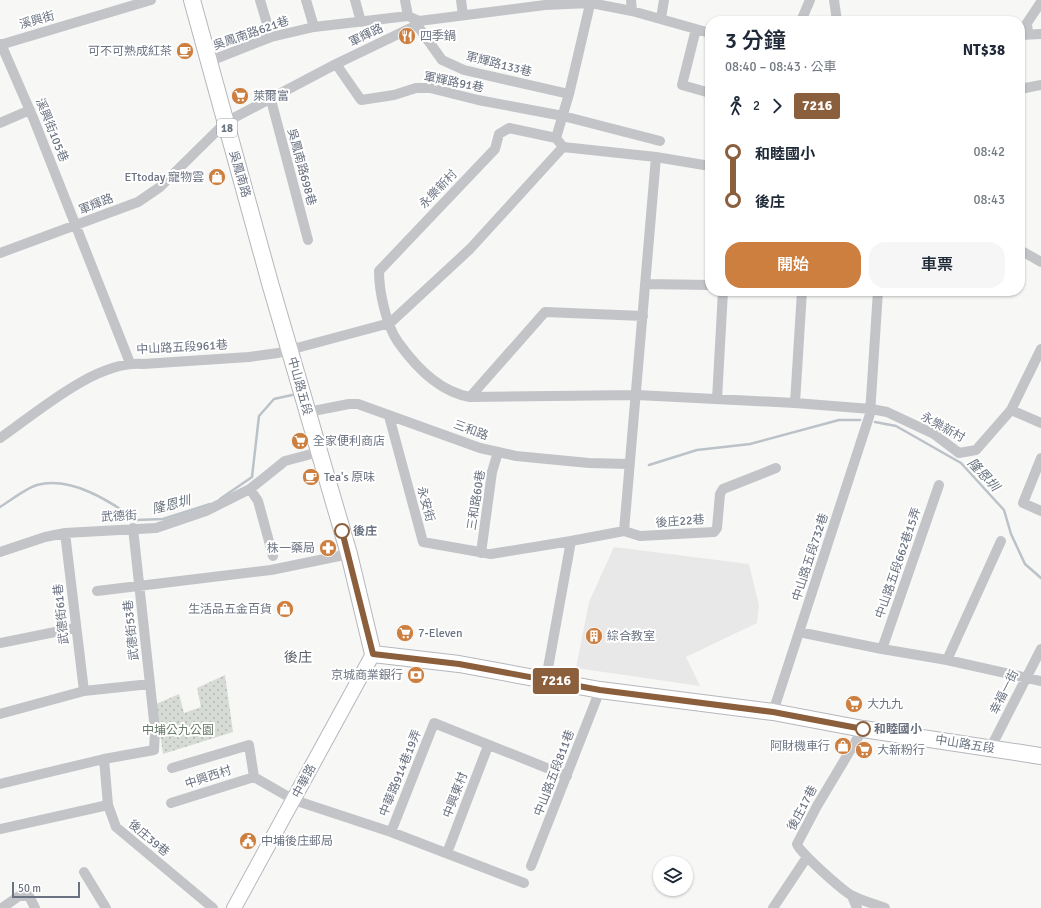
<!DOCTYPE html>
<html lang="zh-TW">
<meta charset="utf-8">
<style>
body{margin:0;font-family:Signika,"Noto Sans TC",sans-serif;background:#f6f6f7;color:#1f2937;height:100vh;display:flex;flex-direction:column;font-size:15px;white-space:nowrap}
*{box-sizing:border-box;margin:0}
p{font-size:13px;color:#747a83}
.icon{flex:none;width:22px;height:22px;fill:none;stroke:currentColor;stroke-width:2;stroke-linecap:round;stroke-linejoin:round}
.map{position:relative;flex:1;overflow:hidden}
.side{position:absolute;left:705px;top:16px;width:320px;height:280px;display:flex;flex-direction:column;background:#fff;border-radius:16px;box-shadow:0 1px 3px #0004}
.side>*{flex:none}
.badge{padding:0 8px;border-radius:3px;font-size:14px;line-height:26px}
.controls{position:absolute;left:653px;top:856px;display:grid;gap:8px}
.controls a{display:grid;place-items:center;width:40px;height:40px;border-radius:50%;background:#fff;box-shadow:0 1px 3px #0004;font-size:20px}
.scale{position:absolute;left:12px;bottom:10px;width:68px;box-sizing:border-box;padding-left:4px;border:2px solid #6b7382;border-top:0;font-size:11px;line-height:14px;white-space:nowrap;color:#6b7382;-webkit-text-stroke:3px #fff;paint-order:stroke}
.map>.badge{position:absolute;translate:-50% -50%;box-shadow:0 0 0 2px #fff}
.legs{display:flex;align-items:center;gap:6px;height:44px;padding:0 20px;font-size:13px}
.legs p{margin-inline-start:auto}
.overview{display:flex;align-items:center;justify-content:space-between;height:68px;padding:0 20px}
h1{font-size:22px;font-weight:600;line-height:30px}
.action{display:flex;gap:8px;margin-top:auto;padding:8px 20px}
.action a{flex:1;height:46px;border-radius:16px;background:#cd7f40;color:#fff;font-size:16px;font-weight:600;line-height:46px;text-align:center}
.action a+a{background:#f6f6f7;color:#1f2937}
ul{padding:0 20px;list-style:none}
li{display:flex;align-items:center;gap:14px;height:48px;font-size:15px}
li i{display:grid;place-items:center;width:6px;height:100%;margin:0 5px;background:currentColor}
li i::after{content:'';width:10px;height:10px;margin:-5px;border:3px solid;border-radius:50%;background:#fff}
li p{margin-inline-start:auto}
li:first-child i{background:linear-gradient(#0000 50%,currentColor 0)}
li:last-child i{background:linear-gradient(currentColor 50%,#0000 0)}
.map>svg:first-child{display:block}
.built{fill:#e8e8e8}
.park{fill:url(#park-dots)}
.lines{fill:none;stroke-linecap:round;stroke-linejoin:round}
.stream{stroke:#bbc2c8;stroke-width:2.5}
.secondary-casing{stroke:#b4b7bc;stroke-width:16}
.primary-casing{stroke:#b5b7bc;stroke-width:18}
.street{stroke:#c2c4c8;stroke-width:10}
.secondary{stroke:#fff;stroke-width:14}
.primary{stroke:#fff;stroke-width:16}
.line-1-casing{stroke:#fff;stroke-width:9}
.line-1{stroke:#8b5e3c;stroke-width:6}
.stop-1-dot{fill:#fff;stroke:#8b5e3c;stroke-width:2}
.labels{text-anchor:middle;stroke-width:4;stroke-linejoin:round;paint-order:stroke}
.shield{fill:#fff;stroke:#979da8;stroke-width:1}
.shield-label{font-size:11px;font-weight:bold;fill:#6b7382}
.street-label{font-size:12px;fill:#6b7382;stroke:#fff}
.poi-label{font-size:12px;fill:#6b7382;stroke:#fff;text-anchor:start}
.stop-label{font-size:12px;font-weight:bold;fill:#6b7382;stroke:#fff;text-anchor:start}
.park-label{font-size:12px;fill:#697a69;stroke:#fff}
.water-label{font-size:13px;font-style:italic;fill:#67737e;stroke:#fff}
.quarter-label{font-size:14px;fill:#575d68;stroke:#fff}
</style>
<div class="map">
<svg width="1041" height="908" viewBox="0 0 1041 908">
<defs>
<pattern id="park-dots" width="8" height="8" patternUnits="userSpaceOnUse"><rect width="8" height="8" fill="#d6dcd5"/><path d="M2 2h.1M6 6h.1" fill="none" stroke="#b2b7b2" stroke-width="1.8" stroke-linecap="round"/></pattern>
</defs>
<rect width="100%" height="100%" fill="#f7f7f5"/>
<path class="built" d="M614 547 749 564 759 606 757 623 686 657 700 686 576 668 589 602Z"/>
<path class="park" d="M225 675 233 732 163 754 156 704 179 694 184 713 201 707 197 688Z"/>
<g class="lines">
<path class="stream" d="M875 422 896 426 961 463 1004 510 1011 534 1025 564 1041 578
M649 465 697 450 750 444 839 420H860
M220 499 252 477 259 416 274 399 292 395
M0 507C10 501 26 488 37 485 71 476 110 501 136 520L163 519 210 504"/>
<defs>
<path id="secondary" d="M234 908 373 654"/>
<path id="primary" d="M192 0 270 283 349 554 373 654 459 664 600 690 773 712 863 729 1041 756"/>
</defs>
<use href="#secondary" class="secondary-casing"/>
<use href="#primary" class="primary-casing"/>
<path class="street" d="M260 0 271 37
M306 0 314 27
M355 0 361 22
M405 0 408 16
M461 0 463 15
M631 0 632 11
M834 0 837 21
M661 18 664 0
M801 21 810 0
M417 25 442 60 464 70 569 94
M696 29 682 85 710 93
M1028 34 1027 23 1041 2
M1020 35 1041 34
M1 44 34 120 130 363
M0 45 151 0
M210 61 271 37 314 27 408 16 419 21
M336 64 361 100 394 95 416 88H430L478 100 563 116 660 141
M1020 89 1041 85
M271 100 308 240
M0 123 30 110
M556 138 569 94 591 0
M710 166 656 157 563 147 556 138 509 128 499 134 495 149 379 271C379 291 386 325 398 342 415 366 440 392 470 397L637 395 795 403 871 409 887 412 934 434 959 453 976 450 1011 410
M1020 250 1041 262
M0 253 138 202 160 187 226 122 336 64 417 25 419 21 545 5 591 3 632 11 710 33
M645 284 710 285
M1041 349 1011 410 1041 423
M470 397 545 312 643 316
M717 399 723 291
M795 403 802 291
M308 412 349 404H358L480 448 516 456 589 463 629 464
M389 416 423 542 491 554 571 541
M0 438C38 412 96 360 143 364L249 357 278 353 390 323 470 249 563 147
M1041 458 1023 503 1041 511
M250 489 258 501 273 556
M624 531 656 157
M65 533 84 691
M0 552 45 537 65 533 156 528 206 511 250 489 285 461 319 452
M481 553 492 472 498 452
M97 591 271 570 349 554
M799 632 882 649 947 660 1041 681
M0 643 75 628
M882 649 939 485
M947 660 1001 541
M546 679 571 541 624 531 640 536 714 532 717 528 720 494 723 489 776 468
M773 712 870 414 878 291
M0 714 84 691 150 684
M863 729 817 806 797 844C798 851 845 893 853 896 863 901 874 904 885 908
M991 747 1041 649
M172 768 249 745 254 777 294 800 391 832 524 883
M0 784 104 759
M171 803 254 777
M108 805 104 759 154 750 155 730 133 528
M0 829 108 805 116 827 213 908
M391 832 434 723 567 776
M447 853 488 746
M531 866 600 690
M84 872 106 908
M852 896 857 908
M2 908 19 896H29L35 908
M773 908 807 857"/>
<use href="#secondary" class="secondary"/>
<use href="#primary" class="primary"/>
</g>
<g class="lines">
<defs>
<path id="line-1" d="M342 531 373 654 459 664 600 690 773 712 863 729"/>
</defs>
<use href="#line-1" class="line-1-casing"/>
<use href="#line-1" class="line-1"/>
</g>
<defs>
<symbol id="restaurant-disc" viewBox="-11 -11 22 22"><circle r="9.5" fill="#cd7f40" stroke="#fff"/><path d="M-5-6h1v4h1v-4h1v4h1v-4h1v5L-1.5 .5V6h-2V.5L-5-1ZM5-6V6H3V1.5H1.5Q1.5-4 5-6Z" fill="#fff"/></symbol>
<symbol id="cafe-disc" viewBox="-11 -11 22 22"><circle r="9.5" fill="#cd7f40" stroke="#fff"/><path d="M-5.5-4.5H6V0H3Q3 3.5 0 3.5H-2.5Q-5.5 3.5-5.5 0ZM3-3.2v2h1.7v-2ZM-6 4.5H4V6H-6Z" fill="#fff"/></symbol>
<symbol id="supermarket-disc" viewBox="-11 -11 22 22"><circle r="9.5" fill="#cd7f40" stroke="#fff"/><path d="M-6-5.5h2.5l.6 2H6L4.5 2H-2.5L-4.4-4H-6ZM-1.5 3.2a1.3 1.3 0 1 0 .1 0ZM3 3.2a1.3 1.3 0 1 0 .1 0Z" fill="#fff"/></symbol>
<symbol id="shop-disc" viewBox="-11 -11 22 22"><circle r="9.5" fill="#cd7f40" stroke="#fff"/><path d="M-5-2.5h2.3a2.7 3.5 0 0 1 5.4 0H5L5.5 6h-11ZM-1.5-2.5h3a1.5 2.3 0 0 0-3 0Z" fill="#fff"/></symbol>
<symbol id="pharmacy-disc" viewBox="-11 -11 22 22"><circle r="9.5" fill="#cd7f40" stroke="#fff"/><path d="M-2-6h4v4h4v4h-4v4h-4v-4h-4v-4h4Z" fill="#fff"/></symbol>
<symbol id="building-disc" viewBox="-11 -11 22 22"><circle r="9.5" fill="#cd7f40" stroke="#fff"/><path d="M-4-6H4V6H1V3H-1V6H-4ZM-2.5-4.3h1.7v1.8h-1.7ZM.8-4.3h1.7v1.8H.8ZM-2.5-1h1.7V.8h-1.7ZM.8-1h1.7V.8H.8Z" fill="#fff"/></symbol>
<symbol id="bank-disc" viewBox="-11 -11 22 22"><circle r="9.5" fill="#cd7f40" stroke="#fff"/><path d="M-6-4H6V4H-6ZM0-2.3a2.3 2.3 0 1 0 0 4.6a2.3 2.3 0 1 0 0-4.6Z" fill="#fff"/></symbol>
<symbol id="civic-disc" viewBox="-11 -11 22 22"><circle r="9.5" fill="#cd7f40" stroke="#fff"/><path d="M-.6-6.5H3V-4.5H.6V-3L4-1V1h2V6H-6V1h2V-1L-.6-3ZM-1.2 2.5V6h2.4V2.5Z" fill="#fff"/></symbol>
</defs>
<g fill-rule="evenodd">
<use href="#restaurant-disc" x="397" y="26" width="20" height="20"/>
<use href="#cafe-disc" x="175" y="41" width="20" height="20"/>
<use href="#supermarket-disc" x="230" y="86" width="20" height="20"/>
<use href="#shop-disc" x="207" y="167" width="20" height="20"/>
<use href="#supermarket-disc" x="290" y="431" width="20" height="20"/>
<use href="#cafe-disc" x="301" y="467" width="20" height="20"/>
<use href="#pharmacy-disc" x="318" y="538" width="20" height="20"/>
<use href="#shop-disc" x="275" y="599" width="20" height="20"/>
<use href="#supermarket-disc" x="395" y="623" width="20" height="20"/>
<use href="#building-disc" x="584" y="626" width="20" height="20"/>
<use href="#bank-disc" x="406" y="665" width="20" height="20"/>
<use href="#supermarket-disc" x="844" y="694" width="20" height="20"/>
<use href="#shop-disc" x="833" y="736" width="20" height="20"/>
<use href="#supermarket-disc" x="854" y="740" width="20" height="20"/>
<use href="#civic-disc" x="238" y="831" width="20" height="20"/>
</g>
<g class="stop-1-dot">
<circle cx="342" cy="531" r="7"/>
<circle cx="863" cy="729" r="7"/>
</g>
<g class="labels">
<rect class="shield" x="217" y="119" width="20" height="18" rx="3"/>
<g class="shield-label">
<text x="227" y="132">18</text>
</g>
<g class="street-label">
<text transform="translate(37 20) rotate(-16)" y="4">溪興街</text>
<text transform="translate(251 33) rotate(-19)" y="4">吳鳳南路621巷</text>
<text transform="translate(366 35) rotate(-26)" y="4">軍輝路</text>
<text transform="translate(499 64) rotate(14)" y="4">軍輝路133巷</text>
<text transform="translate(454 82) rotate(11)" y="4">軍輝路91巷</text>
<text transform="translate(52 130) rotate(68)" y="4">溪興街105巷</text>
<text transform="translate(302 167) rotate(75)" y="4">吳鳳南路698巷</text>
<text transform="translate(240 174) rotate(74)" y="4">吳鳳南路</text>
<text transform="translate(438 189) rotate(-46)" y="4">永樂新村</text>
<text transform="translate(96 204) rotate(-21)" y="4">軍輝路</text>
<text transform="translate(182 347) rotate(-3)" y="4">中山路五段961巷</text>
<text transform="translate(300 386) rotate(74)" y="4">中山路五段</text>
<text transform="translate(943 427) rotate(29)" y="4">永樂新村</text>
<text transform="translate(471 430) rotate(20)" y="4">三和路</text>
<text transform="translate(476 500) rotate(-81)" y="4">三和路60巷</text>
<text transform="translate(426 504) rotate(75)" y="4">永安街</text>
<text transform="translate(119 516) rotate(-3)" y="4">武德街</text>
<text transform="translate(680 521) rotate(-4)" y="4">後庄22巷</text>
<text transform="translate(810 557) rotate(-72)" y="4">中山路五段732巷</text>
<text transform="translate(898 563) rotate(-71)" y="4">中山路五段662巷15弄</text>
<text transform="translate(61 614) rotate(-96)" y="4">武德街61巷</text>
<text transform="translate(131 630) rotate(-96)" y="4">武德街53巷</text>
<text transform="translate(1004 692) rotate(-63)" y="4">幸福一街</text>
<text transform="translate(965 744) rotate(9)" y="4">中山路五段</text>
<text transform="translate(400 773) rotate(-68)" y="4">中華路914巷19弄</text>
<text transform="translate(554 773) rotate(-69)" y="4">中山路五段811巷</text>
<text transform="translate(208 777) rotate(-18)" y="4">中興西村</text>
<text transform="translate(304 781) rotate(-62)" y="4">中華路</text>
<text transform="translate(455 795) rotate(-69)" y="4">中興東村</text>
<text transform="translate(802 808) rotate(-62)" y="4">後庄17巷</text>
<text transform="translate(149 838) rotate(40)" y="4">後庄39巷</text>
</g>
<g class="poi-label">
<text x="420" y="40">四季鍋</text>
<text x="172" y="55" text-anchor="end">可不可熟成紅茶</text>
<text x="253" y="100">萊爾富</text>
<text x="204" y="181" text-anchor="end">ETtoday 寵物雲</text>
<text x="313" y="445">全家便利商店</text>
<text x="324" y="481">Tea's 原味</text>
<text x="315" y="552" text-anchor="end">株一藥局</text>
<text x="272" y="613" text-anchor="end">生活品五金百貨</text>
<text x="418" y="637">7-Eleven</text>
<text x="607" y="640">綜合教室</text>
<text x="403" y="679" text-anchor="end">京城商業銀行</text>
<text x="867" y="708">大九九</text>
<text x="830" y="750" text-anchor="end">阿財機車行</text>
<text x="877" y="754">大新粉行</text>
<text x="261" y="845">中埔後庄郵局</text>
</g>
<g class="stop-label">
<text x="353" y="535">後庄</text>
<text x="874" y="733">和睦國小</text>
</g>
<g class="park-label">
<text x="178" y="734">中埔公九公園</text>
</g>
<g class="water-label">
<text transform="translate(984 474) rotate(47)" y="5">隆恩圳</text>
<text transform="translate(171 504) rotate(-14)" y="5">隆恩圳</text>
</g>
<g class="quarter-label">
<text x="298" y="662">後庄</text>
</g>
</g>
</svg>
<div class="controls">
<a><svg class="icon" aria-label="layers" viewBox="0 0 24 24"><path d="M12 4l9 5-9 5-9-5zM3 14l9 5 9-5"/></svg></a>
</div>
<div class="scale">50 m</div>
<b class="badge" style="left:556px;top:681px;background:#8b5e3c;color:#fff">7216</b>
<section class="side">
<div class="overview"><div><h1>3 分鐘</h1><p>08:40 – 08:43 · 公車</p></div><b>NT$38</b></div>
<div class="legs"><svg class="icon" aria-label="walk" viewBox="0 0 24 24"><circle cx="13" cy="4" r="2"/><path d="M13 8l-2 6 4 7M11 14l-3 7M7 12l3-4h3l4 4"/></svg>2<svg class="icon" aria-label="forward" viewBox="0 0 24 24"><path d="M9 5l7 7-7 7"/></svg><b class="badge" style="background:#8b5e3c;color:#fff">7216</b></div>
<ul>
<li><i style="color:#8b5e3c"></i><b>和睦國小</b><p>08:42</p></li>
<li><i style="color:#8b5e3c"></i><b>後庄</b><p>08:43</p></li>
</ul>
<div class="action"><a>開始</a><a>車票</a></div>
</section>
</div>
